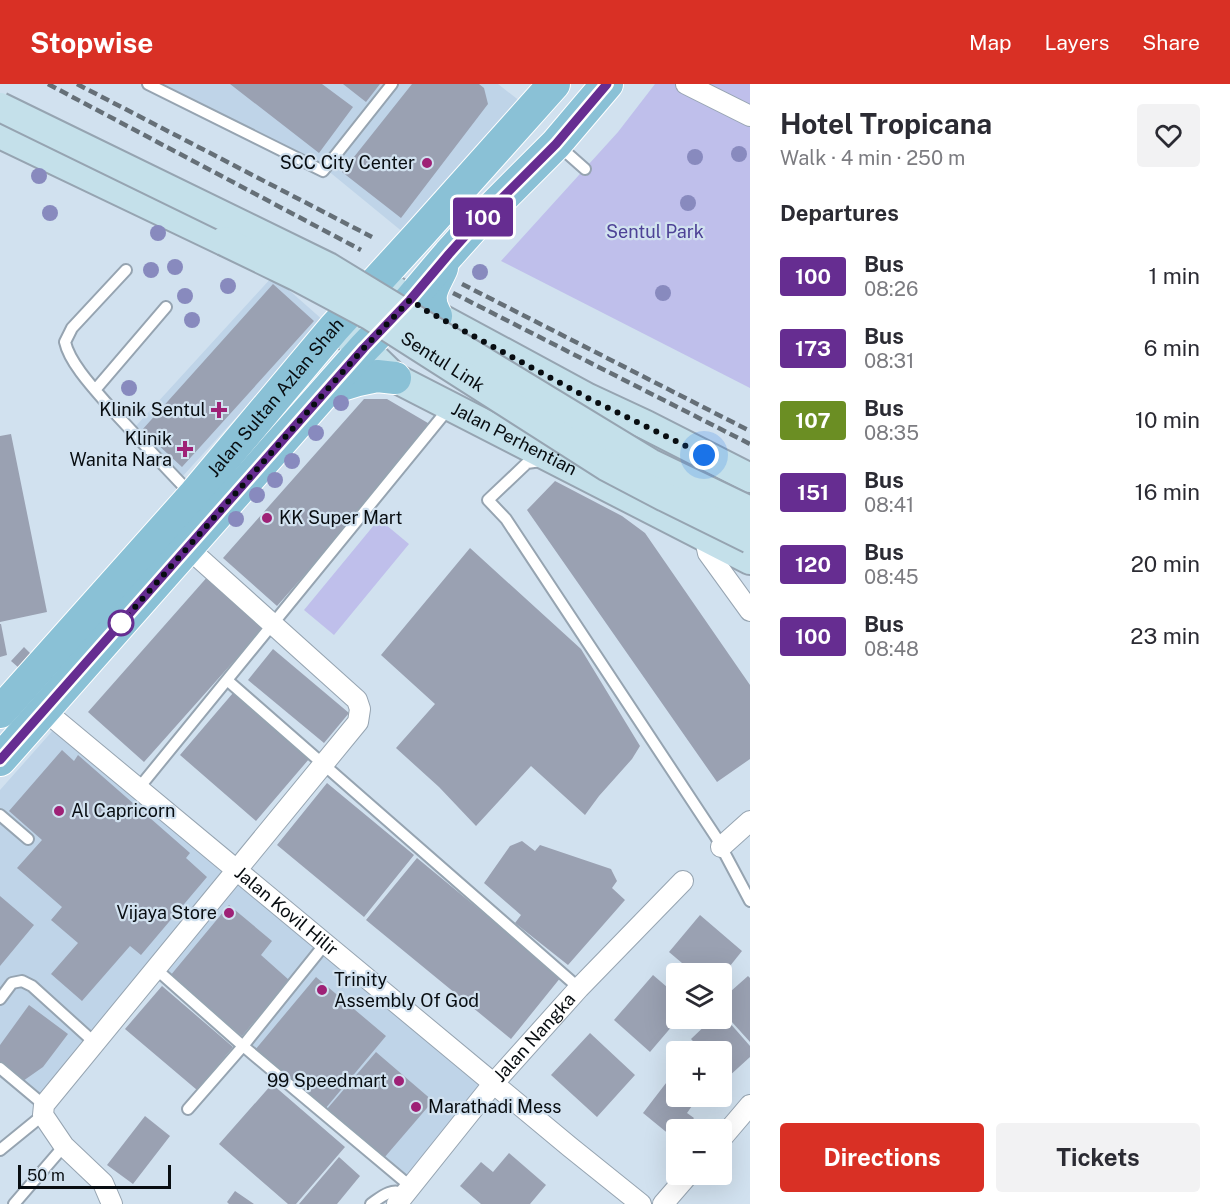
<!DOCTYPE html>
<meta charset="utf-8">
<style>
body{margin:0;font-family:"Public Sans",sans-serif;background:#f2f2f3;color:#2b2b33;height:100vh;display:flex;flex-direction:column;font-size:22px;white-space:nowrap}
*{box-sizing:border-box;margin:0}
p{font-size:20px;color:#7c7c81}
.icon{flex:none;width:33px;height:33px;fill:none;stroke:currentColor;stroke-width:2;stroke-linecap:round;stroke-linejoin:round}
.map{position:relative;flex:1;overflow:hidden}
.drawer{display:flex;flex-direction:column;background:#fff;width:480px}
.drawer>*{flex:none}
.badge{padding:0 12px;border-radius:4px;font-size:21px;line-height:39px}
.tools{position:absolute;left:666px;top:879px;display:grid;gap:12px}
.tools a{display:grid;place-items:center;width:66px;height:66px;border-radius:6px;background:#fff;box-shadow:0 6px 24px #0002;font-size:30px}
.scale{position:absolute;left:18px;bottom:15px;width:153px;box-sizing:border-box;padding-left:6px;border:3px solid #080d11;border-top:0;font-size:16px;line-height:21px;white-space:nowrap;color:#080d11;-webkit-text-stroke:4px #d1e1ef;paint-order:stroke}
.you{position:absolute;width:30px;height:30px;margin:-15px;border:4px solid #fff;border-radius:50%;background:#1a73e8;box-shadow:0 0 0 9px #1a73e833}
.map>.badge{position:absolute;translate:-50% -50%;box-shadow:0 0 0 3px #fff}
h2{padding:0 30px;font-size:22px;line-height:54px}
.round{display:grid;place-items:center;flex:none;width:63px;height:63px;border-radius:6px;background:#f2f2f3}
.summary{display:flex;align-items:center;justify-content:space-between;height:102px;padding:0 30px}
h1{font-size:28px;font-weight:700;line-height:45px}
.button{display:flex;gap:12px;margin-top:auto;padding:12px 30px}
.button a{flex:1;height:69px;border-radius:6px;background:#d93025;color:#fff;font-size:24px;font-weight:700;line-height:69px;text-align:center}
.button a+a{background:#f2f2f3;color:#2b2b33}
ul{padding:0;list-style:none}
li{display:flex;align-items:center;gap:18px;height:72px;padding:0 30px}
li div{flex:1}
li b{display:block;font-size:22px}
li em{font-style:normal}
li .badge{min-width:66px;font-weight:700;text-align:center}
header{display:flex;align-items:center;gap:36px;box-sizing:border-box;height:84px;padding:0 30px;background:#d93025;color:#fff}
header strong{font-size:28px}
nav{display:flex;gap:33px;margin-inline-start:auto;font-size:21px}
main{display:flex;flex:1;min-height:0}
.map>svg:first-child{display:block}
.built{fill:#bfd4e8}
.green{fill:#bfbfeb}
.building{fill:#9aa1b2}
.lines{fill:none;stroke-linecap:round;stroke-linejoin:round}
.lane-casing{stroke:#96a4b1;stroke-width:14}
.street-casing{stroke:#96a4b1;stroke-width:22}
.secondary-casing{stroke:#96a4b1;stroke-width:32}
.primary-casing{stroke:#fff;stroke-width:34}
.lane{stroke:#fff;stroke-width:10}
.street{stroke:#fff;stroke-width:20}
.secondary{stroke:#c4e0ea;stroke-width:28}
.primary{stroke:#8ac1d6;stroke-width:32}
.rail{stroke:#656f77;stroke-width:4.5;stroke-dasharray:9 4.5;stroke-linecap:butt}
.secondary-bridge-casing{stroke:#96a4b1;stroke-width:32;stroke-linecap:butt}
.secondary-bridge{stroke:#c4e0ea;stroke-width:28}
.tree{fill:#888abe}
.line-casing{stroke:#fff;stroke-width:14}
.line{stroke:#662d91;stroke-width:9}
.walk{stroke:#080d11;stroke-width:6;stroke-dasharray:0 10.8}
.poi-dot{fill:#9e2176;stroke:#d1e1ef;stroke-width:2}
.stop-dot{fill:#fff;stroke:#662d91;stroke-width:3}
.labels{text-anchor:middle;stroke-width:4.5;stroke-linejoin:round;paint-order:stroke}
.poi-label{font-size:18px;fill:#080d11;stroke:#d1e1ef;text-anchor:end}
.park-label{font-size:18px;fill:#4d4296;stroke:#d1e1ef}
.street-label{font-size:18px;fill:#080d11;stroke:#d1e1ef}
</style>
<header>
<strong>Stopwise</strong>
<nav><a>Map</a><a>Layers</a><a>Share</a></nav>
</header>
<main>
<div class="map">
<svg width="750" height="1120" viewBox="0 0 750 1120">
<rect width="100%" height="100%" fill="#d1e1ef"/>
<path class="built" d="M158 0H498L521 18 404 149 321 81Z
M273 192 324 237 182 393 135 343Z
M55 644 482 999 408 1092 153 877 42 1012 0 977V706Z"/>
<path class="green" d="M655 0H750V304L501 177 618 48Z
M379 435 409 460 334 551 304 526Z"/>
<path class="building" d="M230 0H322L353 23 319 69Z
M343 0H380L366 18Z
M412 0H479L484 4 488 20 401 134 342 88Z
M273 200 314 237 182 383 142 346Z
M364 315H387L433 342 417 363 277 522 223 474Z
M11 350 47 528 0 538V352Z
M555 397 622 432 645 449 750 601V675L717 698 527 426Z
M470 464 581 565 640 662 632 675 599 712 585 731 531 682 476 742 439 703 396 664 435 620 381 571Z
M209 491 266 541 144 678 88 628Z
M0 540H1L7 571 0 573Z
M24 563 31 570 19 584 11 577Z
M273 565 349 629 324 659 248 596Z
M233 609 309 675 256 737 180 671Z
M62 666 74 677 78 671 190 769 186 774 207 793 141 871 130 862 82 917 51 890 78 859 51 836 62 823 17 784 42 756 9 727Z
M327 699 414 771 364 833 277 761Z
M522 757 535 767 540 761 611 785 617 797 612 804 625 816 568 881 515 839 521 831 484 799 510 762Z
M417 774 561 893 511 955 366 836Z
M0 812 34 841 0 882Z
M229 821 272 857 261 871 289 896 242 952 170 892Z
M700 831 742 867 722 892V890H695L669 868Z
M653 891 667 903 672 896 676 900V934H679L650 968 614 936Z
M748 892 750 894V958L722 927V915Z
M316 893 386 952 325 1025 255 966Z
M162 902 233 963 197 1006 125 945Z
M29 921 68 950 43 983 23 997 0 979V961Z
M722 930 750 962V973L727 994 722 988V968H703L691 955 713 934H722Z
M590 949 635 991 597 1033 551 991Z
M376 968 433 1017 384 1074 327 1025Z
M676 986V1012H699L687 1029 694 1034 685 1046H676V1056L643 1029Z
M272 1000 345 1063 296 1120H288L219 1060Z
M145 1032 170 1052 133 1100 107 1081Z
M509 1069 546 1101 530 1120H481L460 1102 481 1078 493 1088Z
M339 1073 360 1092 337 1120H299Z
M235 1107 254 1120H229L227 1118Z"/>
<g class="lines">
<defs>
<path id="lane" d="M148 0 323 87 392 0
M559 62 585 85
M126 186 72 244 65 258C70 281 99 310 115 329 140 356 165 383 191 410
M95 306 166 223
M541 377 527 379 488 416 506 435 716 753 750 817
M227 596 579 904
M138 705 449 324
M0 731 28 755
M156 885 243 962 410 1102
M0 915 12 899 22 897 32 902 95 959
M0 984 44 1021
M188 1025 243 962 325 860
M0 1066 43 1031
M14 1120 64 1062
M371 1120C381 1113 392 1103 404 1110"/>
<g id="street">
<path d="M686 0 750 32"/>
<path d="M704 451 708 469 750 527"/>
<path id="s1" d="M44 626 570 1063 641 1120"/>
<path d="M721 763 750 737"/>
<path d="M722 1054 750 1021"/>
<path d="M112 1120 103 1099 64 1062 43 1031 44 1021 358 638 360 625 357 616 188 464"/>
<path id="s2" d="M397 1120 493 1000 579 904 683 797"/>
<path d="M663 1120 689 1090"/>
</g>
<g id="secondary">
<path d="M0 50 224 157"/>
<path d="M378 196 427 227 588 314 646 341 750 394"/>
<path id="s3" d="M334 244 364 264 395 294 750 476"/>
</g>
<g id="primary">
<path d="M436 232C434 227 431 222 431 217 429 206 438 194 442 184"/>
<path d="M329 305 358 296 377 292 395 294"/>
<path id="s4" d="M0 628 193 412 334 244 419 151 554 0"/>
<path d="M0 676 364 264 410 216 449 170 475 141 556 60 607 0"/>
</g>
</defs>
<use href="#lane" class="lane-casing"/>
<use href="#street" class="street-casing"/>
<use href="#secondary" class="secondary-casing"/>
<use href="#primary" class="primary-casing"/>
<use href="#lane" class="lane"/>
<use href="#street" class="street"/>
<use href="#secondary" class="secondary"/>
<use href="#primary" class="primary"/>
<path class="rail" d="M48 0 361 166
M77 0 372 153
M462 200 750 347
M453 209 750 360"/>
<defs>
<g id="secondary-bridge">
<path d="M0 23 328 183 650 379 750 427"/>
<path id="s5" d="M224 157 296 192 371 232 606 382 665 413 750 455"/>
</g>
</defs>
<use href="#secondary-bridge" class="secondary-bridge-casing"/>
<use href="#secondary-bridge" class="secondary-bridge"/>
</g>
<g class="tree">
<circle cx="739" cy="70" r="8"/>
<circle cx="695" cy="73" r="8"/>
<circle cx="39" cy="92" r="8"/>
<circle cx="688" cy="119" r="8"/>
<circle cx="50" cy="129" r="8"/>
<circle cx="158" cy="149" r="8"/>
<circle cx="175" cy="183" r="8"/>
<circle cx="151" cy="186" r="8"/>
<circle cx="480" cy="188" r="8"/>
<circle cx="228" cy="202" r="8"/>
<circle cx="663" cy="209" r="8"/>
<circle cx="185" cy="212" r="8"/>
<circle cx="192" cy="236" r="8"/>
<circle cx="129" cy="304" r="8"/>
<circle cx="341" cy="319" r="8"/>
<circle cx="316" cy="349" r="8"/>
<circle cx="292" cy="377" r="8"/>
<circle cx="275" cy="396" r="8"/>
<circle cx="257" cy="411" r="8"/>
<circle cx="236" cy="435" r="8"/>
</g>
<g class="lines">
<defs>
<path id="line" d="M0 676 364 264 410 216 449 170 475 141 556 60 607 0"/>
</defs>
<use href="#line" class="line-casing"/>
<use href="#line" class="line"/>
<path class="walk" d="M121 539 364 264 410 216 427 227 588 314 704 371"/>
</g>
<g class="poi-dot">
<circle cx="427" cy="79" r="6"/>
<path d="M216 317h6v6h6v6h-6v6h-6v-6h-6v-6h6z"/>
<path d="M182 356h6v6h6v6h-6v6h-6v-6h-6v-6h6z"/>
<circle cx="267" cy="434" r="6"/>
<circle cx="59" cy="727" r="6"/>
<circle cx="229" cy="829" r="6"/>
<circle cx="322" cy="906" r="6"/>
<circle cx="399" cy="997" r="6"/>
<circle cx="416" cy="1023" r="6"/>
</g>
<circle class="stop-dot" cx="121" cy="539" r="12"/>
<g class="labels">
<g class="poi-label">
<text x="415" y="85">SCC City Center</text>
<text x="206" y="332">Klinik Sentul</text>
<text x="172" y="361">Klinik<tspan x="172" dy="21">Wanita Nara</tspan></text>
<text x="279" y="440" text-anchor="start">KK Super Mart</text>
<text x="71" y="733" text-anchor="start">Al Capricorn</text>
<text x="217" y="835">Vijaya Store</text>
<text x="334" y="902" text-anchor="start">Trinity<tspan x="334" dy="21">Assembly Of God</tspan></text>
<text x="387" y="1003">99 Speedmart</text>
<text x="428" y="1029" text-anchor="start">Marathadi Mess</text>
</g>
<g class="park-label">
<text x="655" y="154">Sentul Park</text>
</g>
<g class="street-label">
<text dy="6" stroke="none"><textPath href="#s5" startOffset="250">Sentul Link</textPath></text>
<text dy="6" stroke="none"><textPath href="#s4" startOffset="418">Jalan Sultan Azlan Shah</textPath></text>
<text dy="6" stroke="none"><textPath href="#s3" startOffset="213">Jalan Perhentian</textPath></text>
<text dy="6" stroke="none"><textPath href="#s1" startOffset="315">Jalan Kovil Hilir</textPath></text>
<text dy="6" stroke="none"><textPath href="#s2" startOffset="216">Jalan Nangka</textPath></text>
</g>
</g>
</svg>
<div class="tools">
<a><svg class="icon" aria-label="layers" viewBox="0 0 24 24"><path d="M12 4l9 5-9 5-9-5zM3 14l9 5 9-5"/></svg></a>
<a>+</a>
<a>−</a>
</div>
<div class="scale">50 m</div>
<div class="you" style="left:704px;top:371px"></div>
<b class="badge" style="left:483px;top:133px;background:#662d91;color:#fff">100</b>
</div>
<section class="drawer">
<div class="summary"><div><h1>Hotel Tropicana</h1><p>Walk · 4 min · 250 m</p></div><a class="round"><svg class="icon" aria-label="heart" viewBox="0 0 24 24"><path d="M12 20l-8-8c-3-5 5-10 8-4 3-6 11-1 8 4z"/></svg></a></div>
<h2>Departures</h2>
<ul>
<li><span class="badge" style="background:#662d91;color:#fff">100</span><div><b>Bus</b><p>08:26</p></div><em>1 min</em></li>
<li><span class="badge" style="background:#662d91;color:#fff">173</span><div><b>Bus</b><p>08:31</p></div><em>6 min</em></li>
<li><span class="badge" style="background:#6b8e23;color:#fff">107</span><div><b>Bus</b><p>08:35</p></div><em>10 min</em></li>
<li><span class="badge" style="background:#662d91;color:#fff">151</span><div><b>Bus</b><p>08:41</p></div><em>16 min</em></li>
<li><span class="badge" style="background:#662d91;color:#fff">120</span><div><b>Bus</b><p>08:45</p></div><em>20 min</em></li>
<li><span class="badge" style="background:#662d91;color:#fff">100</span><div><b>Bus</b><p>08:48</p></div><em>23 min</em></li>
</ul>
<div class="button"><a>Directions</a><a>Tickets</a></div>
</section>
</main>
